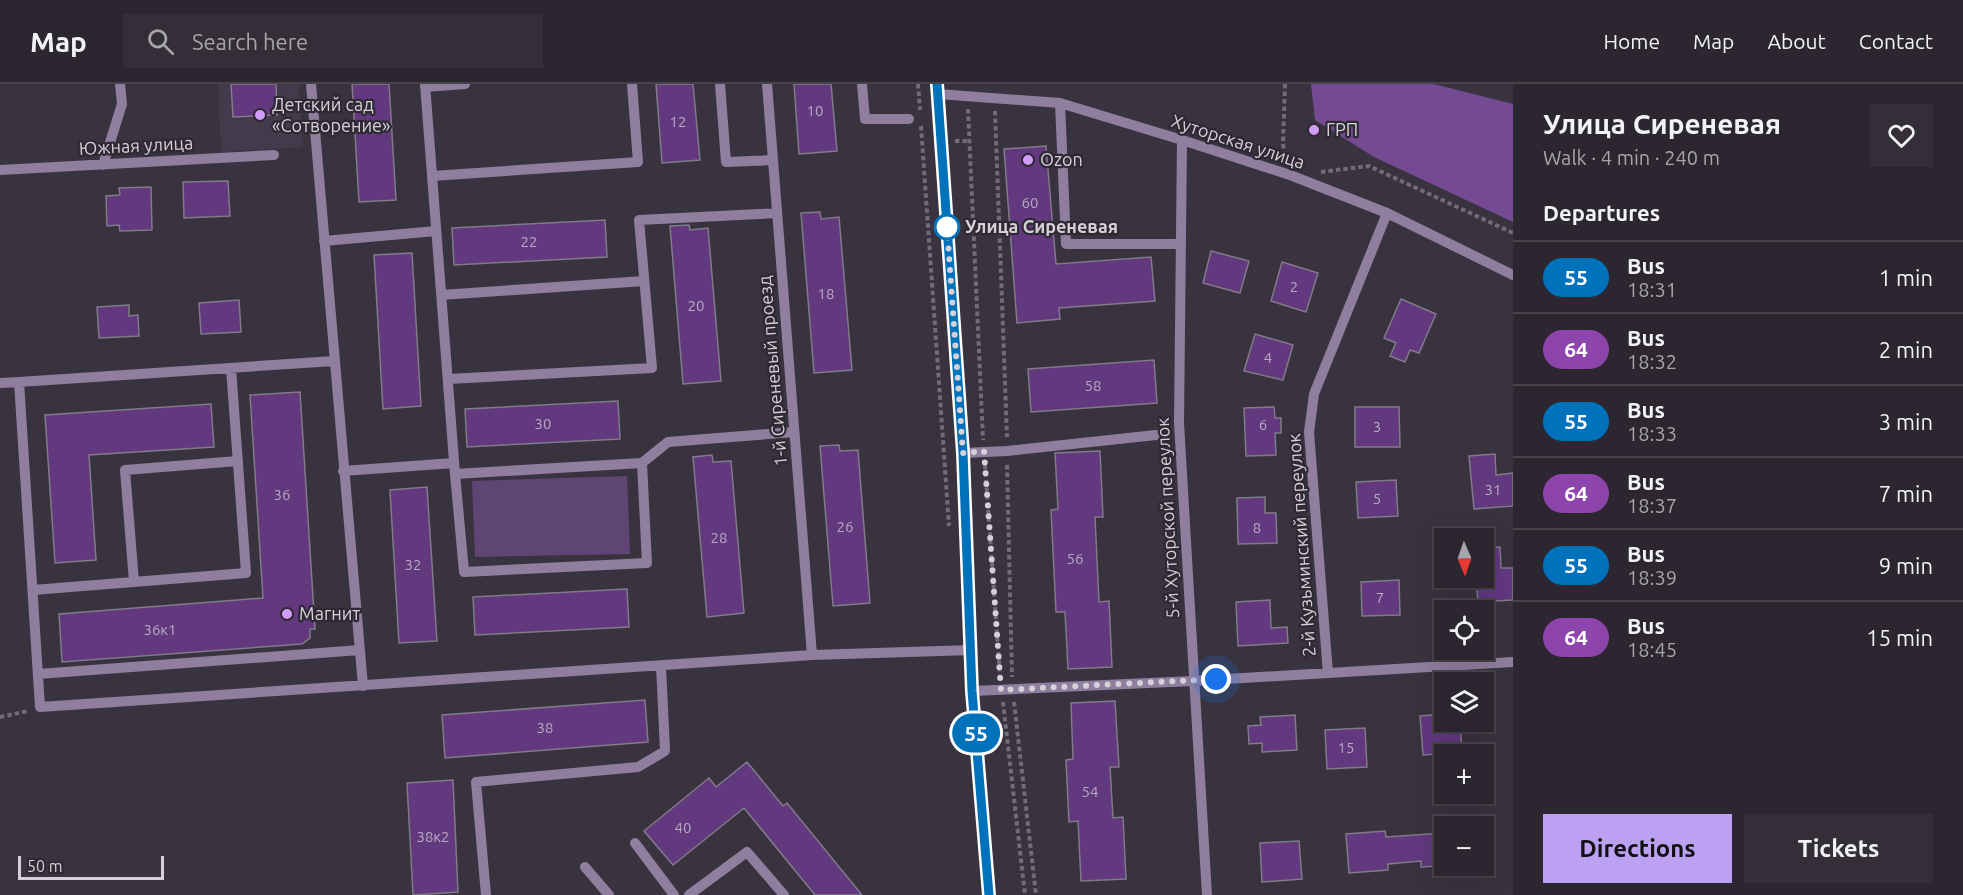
<!DOCTYPE html>
<meta charset="utf-8">
<style>
body{margin:0;font-family:Ubuntu,sans-serif;background:#332e37;color:#f1f3f6;height:100vh;display:flex;flex-direction:column;font-size:22px;white-space:nowrap}
*{box-sizing:border-box;margin:0}
p{font-size:20px;color:#a6a5aa}
.icon{flex:none;width:33px;height:33px;fill:none;stroke:currentColor;stroke-width:2;stroke-linecap:round;stroke-linejoin:round}
.map{position:relative;flex:1;overflow:hidden}
.drawer{display:flex;flex-direction:column;background:#2b262f;width:450px}
.drawer>*{flex:none}
.badge{padding:0 12px;border-radius:20px;font-size:21px;line-height:39px}
.needle{width:39px;rotate:178deg}
.fabs{position:absolute;left:1434px;top:444px;display:grid;gap:12px}
.fabs a{display:grid;place-items:center;width:60px;height:60px;border-radius:0px;background:#2b262f;box-shadow:0 6px 24px #0002,0 0 0 2px #47434b;font-size:30px}
.scale{position:absolute;left:18px;bottom:15px;width:146px;box-sizing:border-box;padding-left:6px;border:3px solid #d5d1d9;border-top:0;font-size:16px;line-height:21px;white-space:nowrap;color:#d5d1d9;-webkit-text-stroke:4px #2f2934;paint-order:stroke}
.you{position:absolute;width:30px;height:30px;margin:-15px;border:4px solid #fff;border-radius:50%;background:#1a73e8;box-shadow:0 0 0 9px #1a73e833}
.map>.badge{position:absolute;translate:-50% -50%;box-shadow:0 0 0 3px #fff}
h2{padding:0 30px;font-size:22px;line-height:54px}
.round{display:grid;place-items:center;flex:none;width:63px;height:63px;border-radius:0px;background:#332e37}
.headline{display:flex;align-items:center;justify-content:space-between;height:102px;padding:0 30px}
h1{font-size:28px;font-weight:600;line-height:45px}
.primary-button{display:flex;gap:12px;margin-top:auto;padding:12px 30px}
.primary-button a{flex:1;height:69px;border-radius:0px;background:#bca0f2;color:#111;font-size:24px;font-weight:600;line-height:69px;text-align:center}
.primary-button a+a{background:#332e37;color:#f1f3f6}
ul{padding:0;list-style:none}
li{display:flex;align-items:center;gap:18px;height:72px;padding:0 30px;border-top:2px solid #47434b}
li div{flex:1}
li b{display:block;font-size:22px}
li em{font-style:normal}
li .badge{min-width:66px;font-weight:700;text-align:center}
header{display:flex;align-items:center;gap:36px;box-sizing:border-box;height:84px;padding:0 30px;background:#2b262f;border-bottom:2px solid #47434b}
header strong{font-size:28px}
nav{display:flex;gap:33px;margin-inline-start:auto;font-size:21px}
.search{width:420px;height:54px;background:#332e37;display:flex;align-items:center;gap:15px;box-sizing:border-box;padding:0 21px;border-radius:0px;color:#a6a5aa;font-size:22px}
main{display:flex;flex:1;min-height:0}
.map>svg:first-child{display:block}
.built{fill:#433a4c}
.green{fill:#5f4574}
.forest{fill:#744b93}
.building{fill:#62387f;stroke:#817a88;stroke-width:1.5}
.lines{fill:none;stroke-linecap:round;stroke-linejoin:round}
.path{stroke:#716c76;stroke-width:4;stroke-dasharray:4.5 3;stroke-linecap:butt}
.minor{stroke:#907e9f;stroke-width:10}
.line-casing{stroke:#fff;stroke-width:14}
.line{stroke:#0072bc;stroke-width:9}
.walk{stroke:#d5d1d9;stroke-width:6;stroke-dasharray:0 10.8}
.poi-dot{fill:#d29cfd;stroke:#2f2934;stroke-width:2}
.stop-dot{fill:#fff;stroke:#0072bc;stroke-width:3}
.labels{text-anchor:middle;stroke-width:4.5;stroke-linejoin:round;paint-order:stroke}
.number-label{font-size:15px;fill:#b8abc2}
.poi-label{font-size:18px;fill:#d5d1d9;stroke:#2f2934;text-anchor:start}
.street-label{font-size:18px;fill:#d5d1d9;stroke:#2f2934}
.stop-label{font-size:18px;font-weight:bold;fill:#d5d1d9;stroke:#2f2934;text-anchor:start}
</style>
<header>
<strong>Map</strong>
<div class="search"><svg class="icon" aria-label="search" viewBox="0 0 24 24"><circle cx="10" cy="10" r="6"/><path d="M15 15l6 6"/></svg>Search here</div>
<nav><a>Home</a><a>Map</a><a>About</a><a>Contact</a></nav>
</header>
<main>
<div class="map">
<svg width="1513" height="811" viewBox="0 0 1513 811">
<rect width="100%" height="100%" fill="#39333f"/>
<path class="built" d="M218 0H299L303 63 221 68Z"/>
<path class="green" d="M627 392 630 470 475 473 472 397Z"/>
<path class="forest" d="M1311 0H1434L1513 20V138L1374 73 1315 36Z"/>
<path class="building" d="M231 0H276L277 31 233 33Z
M352 0H389L396 116 359 118Z
M656 0H693L700 76 662 79Z
M794 0H831L837 67 799 70Z
M1046 62 1056 180 1151 173 1155 217 1059 224 1060 235 1017 239 1004 65Z
M228 97 230 132 184 134 183 98Z
M151 103 152 146 120 147 119 141 107 142 106 112 120 111 119 104Z
M820 128 821 135 839 133 852 286 814 289 801 129Z
M605 136 607 173 454 181 452 144Z
M689 141 690 146 708 144 721 297 683 300 670 142Z
M1211 167 1249 177 1240 209 1203 199Z
M412 169 421 322 383 325 374 171Z
M1282 178 1318 189 1306 228 1271 217Z
M1401 215 1436 230 1419 269 1410 266 1405 278 1390 272 1396 259 1384 254Z
M239 216 241 248 201 250 199 219Z
M129 221V232L138 231 139 252 99 254 97 223Z
M1255 250 1293 261 1283 296 1244 287Z
M1154 276 1157 319 1031 328 1028 285Z
M300 308 315 545H310V554L302 560 62 578 59 530 263 514 250 311Z
M618 317 620 355 467 363 465 325Z
M211 320 214 363 89 371 96 476 55 479 45 331Z
M1274 323 1275 334H1281V349H1275L1276 371 1246 372 1244 324Z
M1355 323H1399L1400 363H1355Z
M839 361 840 367 858 366 870 519 833 522 820 362Z
M1100 367 1103 433H1095L1099 518 1109 517 1112 583 1068 585 1065 528H1056L1051 426 1058 425 1055 369Z
M1495 370 1496 391 1513 389V422L1474 425 1469 372Z
M712 371 713 378 731 377 744 529 707 533 693 373Z
M1396 396 1398 432 1358 434 1356 398Z
M427 403 437 557 399 559 390 406Z
M1265 413V429H1276L1277 459 1238 460 1237 414Z
M1500 463 1501 484H1513V516L1478 518 1476 494H1484V464Z
M1399 496 1400 531 1362 532 1361 498Z
M627 505 629 543 475 551 473 513Z
M1270 516 1271 544 1287 543 1288 559 1238 562 1236 518Z
M645 616 648 658 445 674 442 631Z
M1115 617 1119 683H1110L1113 734 1123 733 1126 795 1081 797 1078 737 1069 738 1066 676 1073 675 1071 619Z
M1444 630V638H1460L1462 668 1423 671 1420 632Z
M1295 631 1297 666 1262 668V659L1249 660 1248 642 1261 641 1260 633Z
M1365 644 1367 683 1327 685 1325 646Z
M747 678 783 722 787 719 862 811H815L744 724 673 781 644 747 709 694 716 703Z
M453 696 458 808 413 811 407 699Z
M1385 747 1386 753 1444 749V776H1437V782L1421 783V777L1388 780V786L1349 789 1346 750Z
M1299 757 1302 795 1262 798 1260 759Z"/>
<g class="lines">
<path class="path" d="M918 0 920 26
M1285 0 1283 60 1286 77
M968 25 983 356
M995 27 1007 353
M921 42 949 442
M955 57H969
M1321 88 1369 82 1513 149
M985 381 1000 592
M1007 381 1012 593
M1003 618 1025 811
M1014 618 1036 811
M0 633 28 627"/>
<path class="minor" d="M311 0 363 602
M720 0 726 78 773 76
M767 0 812 571
M862 0 865 35H909
M937 0 963 369 973 607 989 811
M425 3 465 0
M938 10 1060 19 1182 56 1290 91 1387 129 1513 191
M1060 19 1066 160H1179
M1182 56 1179 339 1207 811
M103 81 122 20 120 0
M0 86 274 71
M432 92 638 78 632 0
M324 157 436 147
M441 211 644 197
M334 277 19 298 40 623 812 571 972 566
M448 295 652 284 639 136 777 129
M0 299 19 298
M963 369 1007 367 1156 351
M642 379 668 358 794 348
M343 387 454 379 464 488 647 479 642 379 455 390 425 0
M134 498 125 386 238 377
M33 506 246 489 231 284
M1328 589 1309 348 1314 310 1387 129
M38 590 360 566
M973 607 1193 597 1513 578
M635 759 674 811
M585 783 609 811
M486 811 476 698 638 683 665 667 661 581
M689 811 747 768 784 811"/>
</g>
<g class="lines">
<defs>
<path id="line" d="M937 0 963 369 972 607 989 811"/>
</defs>
<use href="#line" class="line-casing"/>
<use href="#line" class="line"/>
<path class="walk" d="M947 143 963 369 984 367 1001 606 1216 595"/>
</g>
<g class="poi-dot">
<circle cx="260" cy="31" r="6"/>
<circle cx="1314" cy="46" r="6"/>
<circle cx="1028" cy="76" r="6"/>
<circle cx="287" cy="530" r="6"/>
</g>
<circle class="stop-dot" cx="947" cy="143" r="12"/>
<g class="labels">
<g class="number-label">
<text x="815" y="32">10</text>
<text x="678" y="43">12</text>
<text x="1030" y="124">60</text>
<text x="529" y="163">22</text>
<text x="1294" y="208">2</text>
<text x="826" y="215">18</text>
<text x="696" y="227">20</text>
<text x="1268" y="279">4</text>
<text x="1093" y="307">58</text>
<text x="543" y="345">30</text>
<text x="1263" y="346">6</text>
<text x="1377" y="348">3</text>
<text x="1493" y="411">31</text>
<text x="282" y="416">36</text>
<text x="1377" y="420">5</text>
<text x="845" y="448">26</text>
<text x="1257" y="449">8</text>
<text x="719" y="459">28</text>
<text x="1075" y="480">56</text>
<text x="413" y="486">32</text>
<text x="1380" y="519">7</text>
<text x="160" y="551">36к1</text>
<text x="545" y="649">38</text>
<text x="1346" y="669">15</text>
<text x="1090" y="713">54</text>
<text x="683" y="749">40</text>
<text x="433" y="758">38к2</text>
</g>
<g class="poi-label">
<text x="272" y="27">Детский сад<tspan x="272" dy="21">«Сотворение»</tspan></text>
<text x="1326" y="52">ГРП</text>
<text x="1040" y="82">Ozon</text>
<text x="299" y="536">Магнит</text>
</g>
<g class="street-label">
<text transform="translate(1238 58) rotate(18)" y="6">Хуторская улица</text>
<text transform="translate(136 62) rotate(-3)" y="6">Южная улица</text>
<text transform="translate(773 287) rotate(-95)" y="6">1-й Сиреневый проезд</text>
<text transform="translate(1168 434) rotate(-93)" y="6">5-й Хуторской переулок</text>
<text transform="translate(1302 461) rotate(-94)" y="6">2-й Кузьминский переулок</text>
</g>
<g class="stop-label">
<text x="965" y="149">Улица Сиреневая</text>
</g>
</g>
</svg>
<div class="fabs">
<a><svg class="needle" viewBox="-14 -14 28 28"><path d="M0-13l5 13h-10z" fill="#e53935"/><path d="M0 13l5-13h-10z" fill="#a6a5aa"/></svg></a>
<a><svg class="icon" aria-label="locate" viewBox="0 0 24 24"><circle cx="12" cy="12" r="6"/><path d="M12 2v4M12 18v4M2 12h4M18 12h4"/></svg></a>
<a><svg class="icon" aria-label="layers" viewBox="0 0 24 24"><path d="M12 4l9 5-9 5-9-5zM3 14l9 5 9-5"/></svg></a>
<a>+</a>
<a>−</a>
</div>
<div class="scale">50 m</div>
<div class="you" style="left:1216px;top:595px"></div>
<b class="badge" style="left:976px;top:649px;background:#0072bc;color:#fff">55</b>
</div>
<section class="drawer">
<div class="headline"><div><h1>Улица Сиреневая</h1><p>Walk · 4 min · 240 m</p></div><a class="round"><svg class="icon" aria-label="heart" viewBox="0 0 24 24"><path d="M12 20l-8-8c-3-5 5-10 8-4 3-6 11-1 8 4z"/></svg></a></div>
<h2>Departures</h2>
<ul>
<li><span class="badge" style="background:#0072bc;color:#fff">55</span><div><b>Bus</b><p>18:31</p></div><em>1 min</em></li>
<li><span class="badge" style="background:#8e44ad;color:#fff">64</span><div><b>Bus</b><p>18:32</p></div><em>2 min</em></li>
<li><span class="badge" style="background:#0072bc;color:#fff">55</span><div><b>Bus</b><p>18:33</p></div><em>3 min</em></li>
<li><span class="badge" style="background:#8e44ad;color:#fff">64</span><div><b>Bus</b><p>18:37</p></div><em>7 min</em></li>
<li><span class="badge" style="background:#0072bc;color:#fff">55</span><div><b>Bus</b><p>18:39</p></div><em>9 min</em></li>
<li><span class="badge" style="background:#8e44ad;color:#fff">64</span><div><b>Bus</b><p>18:45</p></div><em>15 min</em></li>
</ul>
<div class="primary-button"><a>Directions</a><a>Tickets</a></div>
</section>
</main>
